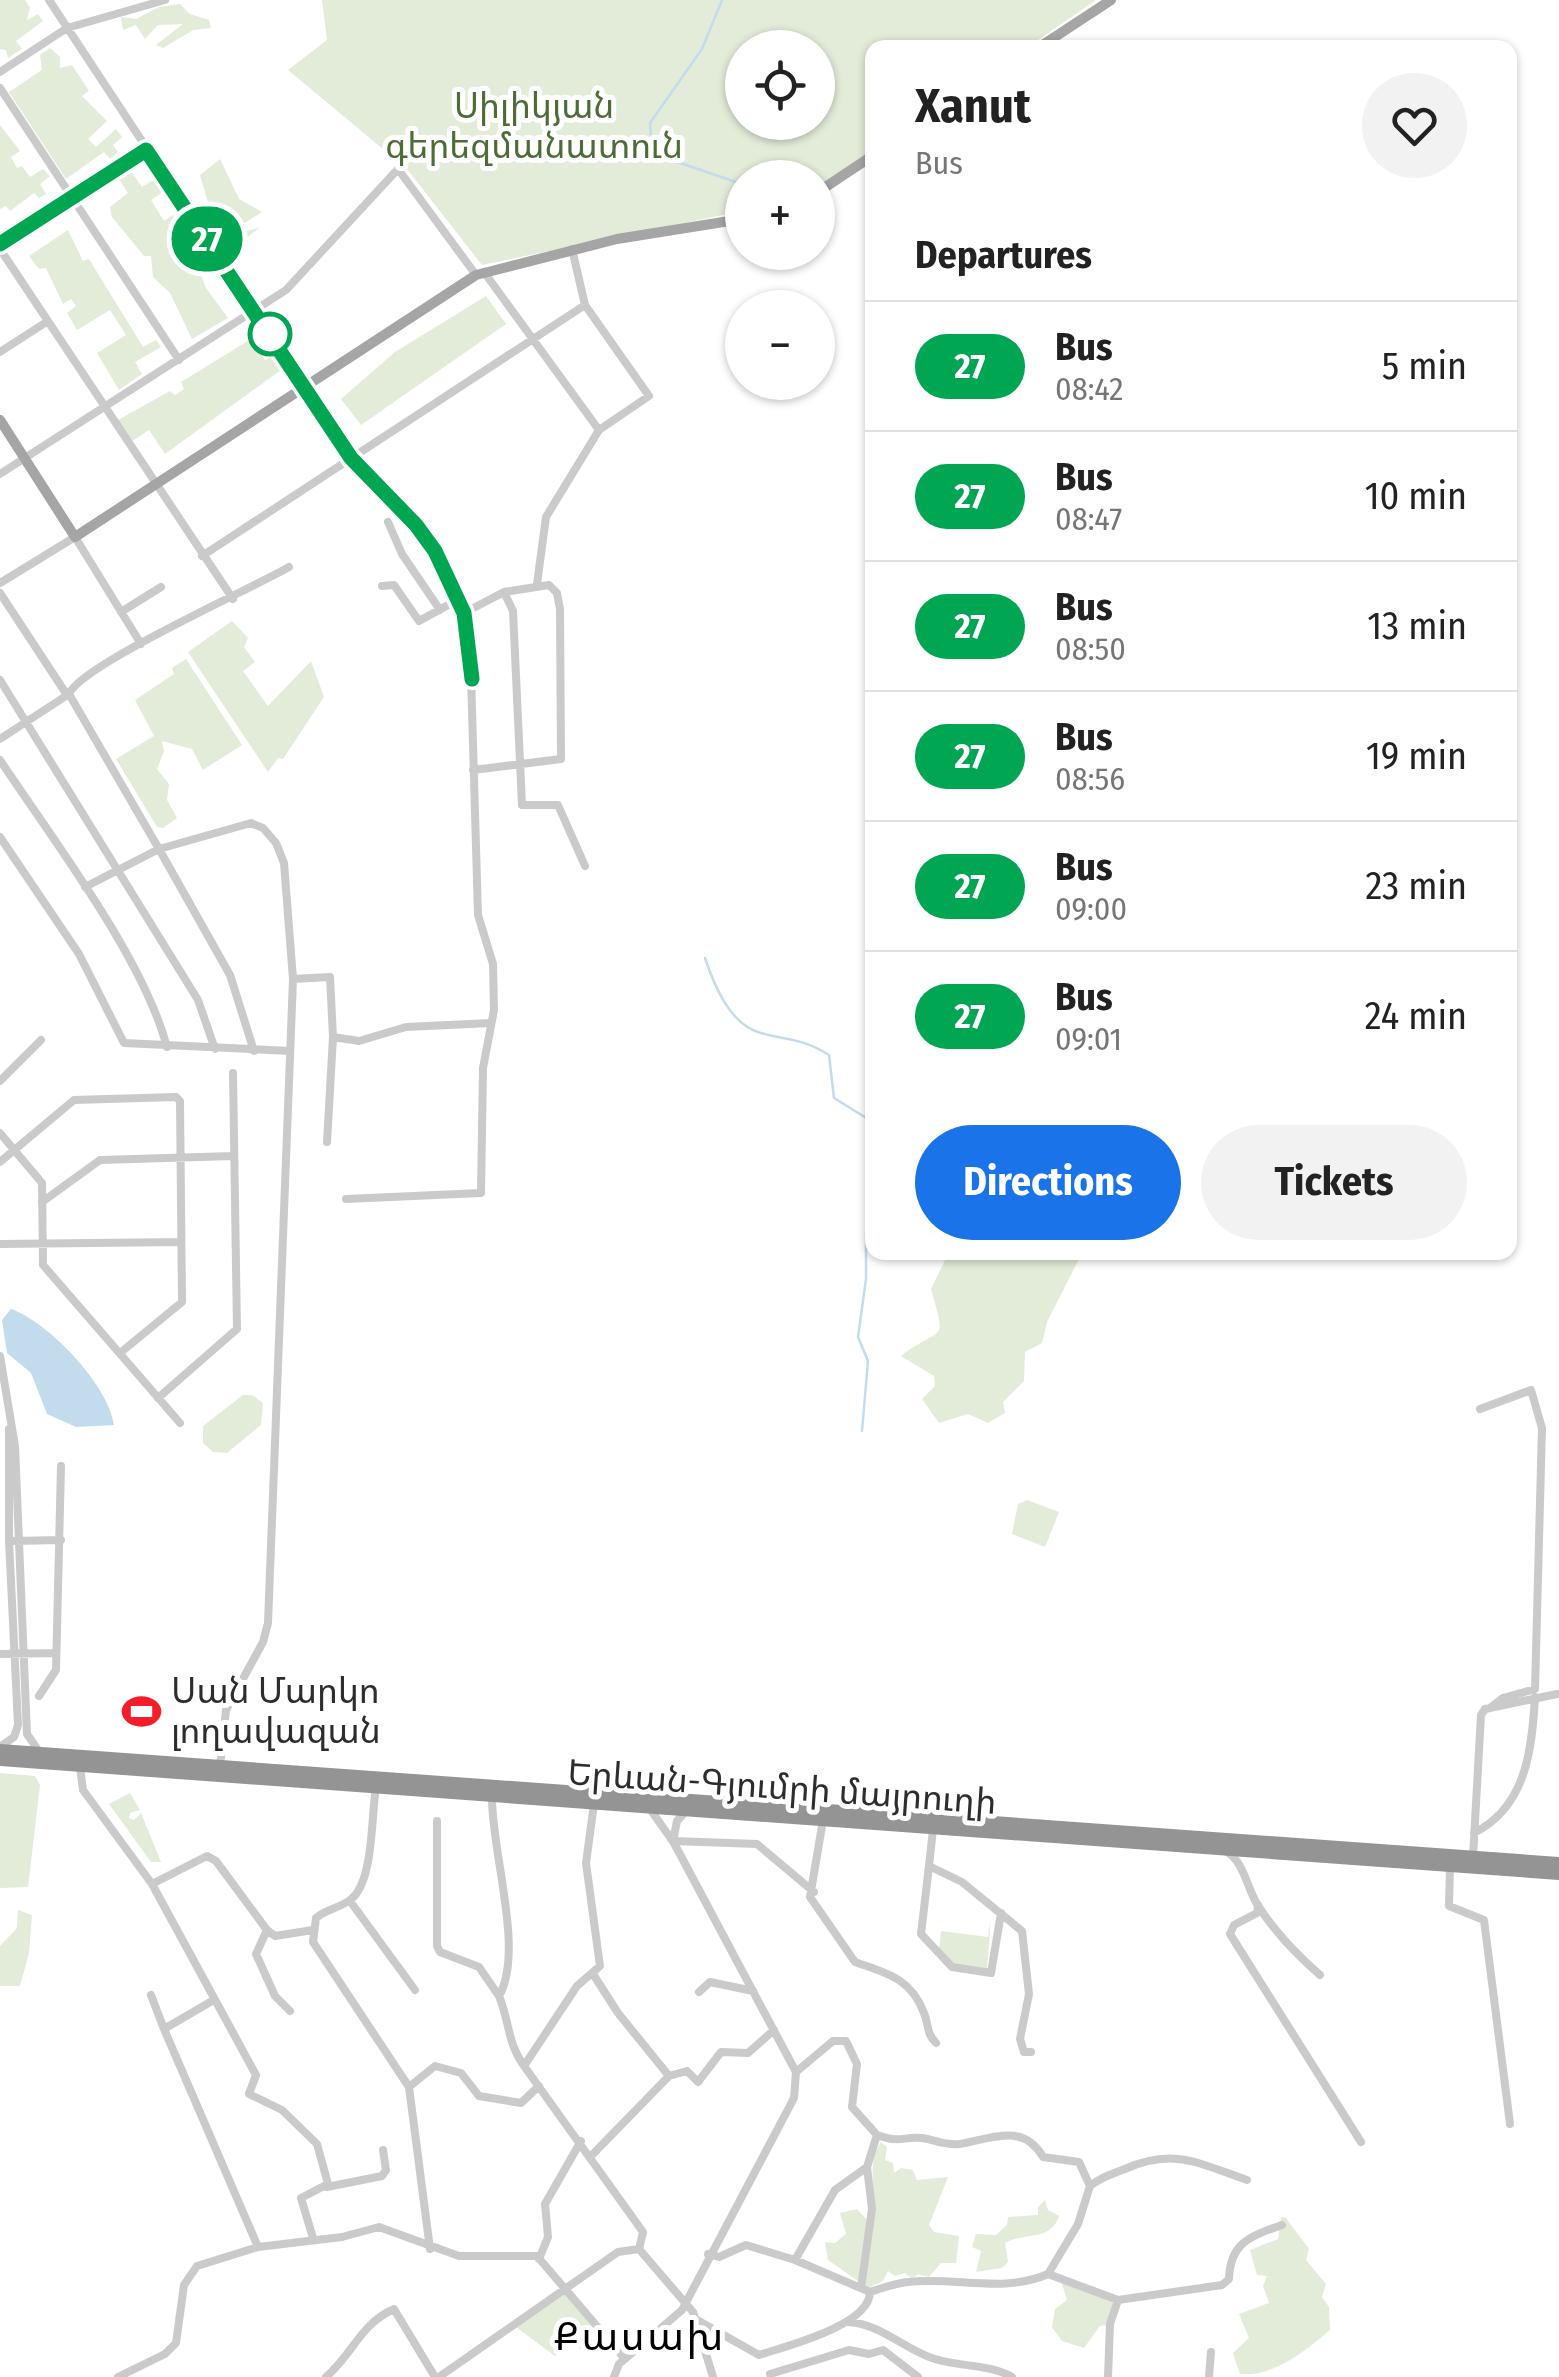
<!DOCTYPE html>
<meta charset="utf-8">
<style>
body{margin:0;font-family:"Fira Sans Condensed","Noto Sans Armenian",sans-serif;background:#f2f2f2;color:#222;height:100vh;display:flex;flex-direction:column;font-size:38px;white-space:nowrap}
*{box-sizing:border-box;margin:0}
p{font-size:32px;color:#767676}
.icon{flex:none;width:55px;height:55px;fill:none;stroke:currentColor;stroke-width:2;stroke-linecap:round;stroke-linejoin:round}
.map{position:relative;flex:1;overflow:hidden}
.details{position:absolute;left:865px;top:40px;width:652px;height:1220px;display:flex;flex-direction:column;background:#fff;border-radius:20px;box-shadow:0 2px 8px #0004}
.details>*{flex:none}
.badge{padding:0 20px;border-radius:32px;font-size:35px;line-height:65px}
.fabs{position:absolute;left:725px;top:30px;display:grid;gap:20px}
.fabs a{display:grid;place-items:center;width:110px;height:110px;border-radius:50%;background:#fff;box-shadow:0 2px 8px #0004;font-size:50px}
.map>.badge{position:absolute;translate:-50% -50%;box-shadow:0 0 0 5px #fff}
h2{padding:0 50px;font-size:38px;line-height:90px}
.round{display:grid;place-items:center;flex:none;width:105px;height:105px;border-radius:52px;background:#f2f2f2}
.headline{display:flex;align-items:center;justify-content:space-between;height:170px;padding:0 50px}
h1{font-size:48px;font-weight:700;line-height:75px}
.primary-button{display:flex;gap:20px;margin-top:auto;padding:20px 50px}
.primary-button a{flex:1;height:115px;border-radius:60px;background:#1a73e8;color:#fff;font-size:40px;font-weight:700;line-height:115px;text-align:center}
.primary-button a+a{background:#f2f2f2;color:#222}
ul{padding:0;list-style:none}
li{display:flex;align-items:center;gap:30px;height:130px;padding:0 50px;border-top:2px solid #e0e0e0}
li div{flex:1}
li b{display:block;font-size:38px}
li em{font-style:normal}
li .badge{min-width:110px;font-weight:700;text-align:center}
.map>svg:first-child{display:block}
.green{fill:#e2ecd8;fill-rule:evenodd}
.water{fill:#c2dcee}
.lines{fill:none;stroke-linecap:round;stroke-linejoin:round}
.stream{stroke:#c2dcee;stroke-width:2.5}
.minor{stroke:#cacaca;stroke-width:8}
.major{stroke:#a5a5a5;stroke-width:10}
.highway{stroke:#949494;stroke-width:12}
.line-casing{stroke:#fff;stroke-width:22}
.line{stroke:#00a651;stroke-width:15}
.stop-dot{fill:#fff;stroke:#00a651;stroke-width:5}
.labels{text-anchor:middle;stroke-width:10;stroke-linejoin:round;paint-order:stroke}
.park-label{font-size:35px;fill:#4e6c36;stroke:#fff}
.poi-label{font-size:35px;fill:#2d2d2d;stroke:#fff;text-anchor:start}
.street-label{font-size:35px;fill:#2d2d2d;stroke:#fff}
.quarter-label{font-size:40px;letter-spacing:2.5px;fill:#000;stroke:#fff}
</style>
<div class="map">
<svg width="1559" height="2377" viewBox="0 0 1559 2377">
<rect width="100%" height="100%" fill="#fff"/>
<path class="green" d="M0 0H25L30 8 27 20 38 14 43 21 16 41 22 49 8 58 6 50 0 49Z
M322 0H1096L1028 47 872 48V152L818 188V178H742V211L482 265 407 169 288 70 327 40ZM742 48H818V122H742Z
M180 4 190 14 209 20 211 28 193 30 163 48 156 45 183 24 158 25 145 39 136 25 123 30 121 17 136 19 159 7Z
M50 48 60 57V68L72 65 89 91 82 96 107 121 88 139 96 147 116 129 122 137 113 145 118 152 110 159 104 152 66 179 9 92 42 70 40 55Z
M0 125 20 151 11 157 17 168 22 166 30 177 43 169 50 176 40 184 46 194 39 198 34 193 10 211 6 206 0 209Z
M220 159 239 199 262 212 237 228 244 232 260 227 244 240 226 237V221L213 220 200 175Z
M131 171 142 187 155 179 163 192 151 200 164 221 173 215 181 233 171 239 182 258 195 259 206 288 228 318 192 339 170 293 153 277 151 256H144L112 217 110 207 128 193 119 179Z
M68 230 83 261 89 259 143 347 156 340 161 347 135 362 142 374 119 390 97 353 126 335 110 310 77 330 67 313 76 306 71 299 63 304 46 268 39 269 29 256Z
M486 296 506 324 361 425 341 399 395 352Z
M251 339 265 360 273 356 281 370 165 454 149 430 132 441 118 420 170 391 175 395 184 389 181 382Z
M232 621 248 638 244 647 255 662 243 671 268 706 311 661 324 697 283 759 278 758 268 772 188 652Z
M186 659 242 745 203 770 192 749 162 741 164 751 157 769 169 784 167 800 177 818 163 828 157 827 116 759 154 736 135 700 174 674 172 668Z
M949 1252 1082 1253 1047 1322 1042 1343 1025 1352 1024 1381 1003 1402 1005 1413 988 1423 968 1414 939 1423 922 1399 935 1386 934 1376 901 1356C943 1324 947 1346 931 1289Z
M243 1395H252L263 1403 261 1425 227 1453 213 1452 203 1443V1426Z
M1027 1500 1059 1512 1045 1547 1012 1534 1018 1504Z
M0 1773 35 1776 40 1785 28 1887 0 1888Z
M130 1793 140 1810 130 1813 129 1818 134 1820 141 1813 161 1862H151L109 1804Z
M18 1910 32 1915 29 1953 20 1986H0V1946L17 1928Z
M991 1917 987 1969 951 1964 939 1951 941 1931 988 1937Z
M881 2142 887 2147 885 2160 893 2163 894 2173 901 2168 913 2170 917 2180 948 2177 929 2225 934 2232 959 2236 956 2263H941L929 2277 918 2274 912 2279 905 2273 895 2276 888 2271 883 2281 868 2288 828 2260 825 2242 835 2243 846 2234 840 2213 857 2209 867 2220C882 2197 863 2168 881 2142Z
M1045 2200 1048 2210 1059 2216C1051 2242 1023 2232 1005 2243L1008 2262 1002 2268 976 2272 981 2251 972 2247 976 2234 996 2235 1007 2225 1008 2217 1038 2215V2207Z
M1281 2217 1286 2218 1309 2249 1306 2260 1326 2284 1322 2297 1329 2307 1330 2330C1305 2351 1274 2377 1240 2374L1233 2353 1249 2338 1239 2314 1269 2303 1263 2286 1267 2276 1257 2275 1250 2250 1278 2239Z
M1061 2281 1113 2302 1107 2325 1100 2326 1084 2348 1062 2341 1052 2327 1055 2309 1067 2300Z
M563 2289 599 2333 580 2349 574 2342 555 2356 516 2327Z"/>
<path class="water" d="M11 1309C49 1322 109 1386 114 1425L76 1427 47 1414 31 1373 7 1353 2 1320Z"/>
<g class="lines">
<path class="stream" d="M722 0 702 49 650 123 651 138 674 161 742 184
M705 958C714 985 730 1025 761 1033 789 1041 802 1038 829 1055L834 1098 868 1119 872 1160
M862 1431 868 1361 858 1337 866 1279V1234L872 1229"/>
<path class="minor" d="M49 0 351 458 416 525 435 551 461 603 470 641 478 915 493 964 494 1010 483 1068 481 1193 346 1199
M0 72 67 28 165 0
M0 88 179 360
M0 244 146 150
M0 249 233 599
M484 272 599 430
M0 352 48 321
M0 474 286 290 398 169 476 275
M388 522 402 554 440 610
M202 556 585 305
M0 583 75 537 141 644
M537 584 546 517 599 430 649 396 585 305 572 249
M382 586 394 585 419 621 459 599
M504 592 513 611 522 805H558L585 866
M0 593 67 695
M121 612 161 587
M464 613 504 592 549 585 557 593 560 609 561 759 473 770
M0 680 198 1000 215 1049
M0 739 69 694
M0 760C53 840 143 957 167 1047
M0 837 79 954 124 1043 290 1051
M85 887 159 849 230 975 254 1051
M293 979 330 977 333 1037 327 1142
M333 1037 359 1041 406 1027 491 1023
M0 1081 41 1040
M0 1133 42 1183 43 1265 180 1423
M0 1162 74 1100 176 1097 180 1101 182 1302 120 1353
M42 1202 100 1160 233 1156
M0 1244 181 1242
M0 1356 15 1446 27 1734 38 1750
M158 1398 237 1329 233 1073
M1480 1409 1531 1390 1542 1428 1535 1689 1503 1698 1490 1708
M13 1541 61 1540
M0 1654 56 1653
M39 1696 56 1670 61 1466
M0 1747 14 1737 18 1725 9 1541V1429
M220 1766 226 1710 263 1642 268 1623 293 979 284 863 276 843 263 828 251 823 159 849 69 694C81 665 251 589 289 567
M80 1767 83 1790 152 1884 256 2075 249 2094 282 2110 317 2144 328 2184 301 2198 313 2238
M376 1787C371 1816 374 1883 350 1900 340 1908 326 1909 316 1918L313 1942 409 2087 430 2249
M492 1796C491 1851 525 1951 499 1996 510 2023 507 2042 524 2066
M594 1804 586 1863 600 1966 577 1986 524 2066 643 2232 639 2249
M823 1820 810 1897 855 1962C886 1973 911 1978 924 2013 929 2025 926 2033 936 2043
M437 1821V1946L440 1952 479 1967 499 1996
M933 1829 929 1866 962 1882 1022 1931 1029 1994 1020 2039 1024 2052H1031
M1474 1833C1526 1807 1532 1750 1535 1697
M673 1841 757 1844 814 1892
M673 1841 677 1821 687 1810
M1227 1852C1243 1861 1247 1887 1257 1904 1274 1931 1297 1955 1320 1975
M1473 1857 1481 1715 1485 1709 1557 1694
M1450 1865 1449 1906 1484 1920 1510 2124
M929 1866 921 1934 952 1967 991 1973 1001 1913
M152 1884 207 1856 216 1861 267 1930 256 1954 275 1996 290 2011
M350 1901 415 1990
M1258 1905 1257 1913 1234 1925 1230 1934 1361 2142
M267 1930 275 1936 313 1930
M593 1974 618 2013 669 2076
M699 1992 710 1982 753 1991
M151 1995 164 2029
M212 2001 164 2029 258 2247
M409 2087 435 2066 461 2073 479 2096 521 2103 539 2086
M877 2135C902 2144 902 2136 922 2138 935 2140 946 2146 960 2144 991 2139 1023 2122 1043 2157L1079 2162 1090 2186 1078 2224 1048 2274
M592 2155 669 2076 687 2071 698 2082 721 2052 748 2053 774 2030
M1090 2186C1101 2177 1112 2174 1125 2169 1174 2147 1200 2164 1247 2180
M327 2187 382 2176 386 2170 383 2150
M639 2249 693 2312 713 2377
M708 2254 719 2257 746 2245 795 2260 870 2292
M539 2259 548 2237 545 2204 581 2141
M795 2260 835 2190 867 2167 877 2135 852 2107 857 2064 846 2041H833L796 2072
M1048 2274 1118 2300 1110 2324 1108 2377
M861 2288 872 2209 867 2167
M870 2292C882 2288 896 2283 908 2282 954 2276 1003 2294 1048 2274
M1118 2300 1222 2285 1229 2279C1230 2242 1251 2236 1282 2225
M697 2320 759 2355C787 2346 870 2325 870 2292
M849 2322C881 2324 907 2351 935 2359 960 2367 990 2364 1012 2377
M770 2374 849 2350 869 2354 883 2350 918 2377
M118 2377 165 2354 176 2343 184 2285 197 2266 258 2247 342 2237 379 2227 459 2256H537L625 2359
M326 2377C353 2354 360 2324 394 2309L435 2377
M439 2377 618 2252 639 2249
M614 2377 619 2364 682 2310 794 2098 796 2072 674 1843 650 1809
M1209 2377 1211 2352"/>
<path class="major" d="M1038 48 1111 0
M818 192 872 156
M0 420 75 537 476 275 617 239 742 219"/>
<path class="highway" d="M0 1750 1559 1863
M0 1760 1559 1874"/>
</g>
<g class="lines">
<defs>
<path id="line" d="M0 244 146 150 351 458 416 525 435 551 464 613 472 679"/>
</defs>
<use href="#line" class="line-casing"/>
<use href="#line" class="line"/>
</g>
<defs>
<symbol id="stadium-bare" viewBox="-9 -9 18 18"><path d="M0-5a6.5 5 0 1 0 0 10a6.5 5 0 1 0 0-10ZM-3.5-1.8h7v3.6h-7Z" fill="#f51d29" stroke="#fff" stroke-width="2.5" paint-order="stroke"/></symbol>
</defs>
<g fill-rule="evenodd">
<use href="#stadium-bare" x="114" y="1684" width="55" height="55"/>
</g>
<circle class="stop-dot" cx="270" cy="334" r="20"/>
<g class="labels">
<g class="park-label">
<text x="534" y="118">Սիլիկյան<tspan x="534" dy="40">գերեզմանատուն</tspan></text>
</g>
<g class="poi-label">
<text x="171" y="1703">Սան Մարկո<tspan x="171" dy="40">լողավազան</tspan></text>
</g>
<g class="street-label">
<text transform="translate(782 1787) rotate(4)" y="12">Երևան-Գյումրի մայրուղի</text>
</g>
<g class="quarter-label">
<text x="640" y="2350">Քասախ</text>
</g>
</g>
</svg>
<div class="fabs">
<a><svg class="icon" aria-label="locate" viewBox="0 0 24 24"><circle cx="12" cy="12" r="6"/><path d="M12 2v4M12 18v4M2 12h4M18 12h4"/></svg></a>
<a>+</a>
<a>−</a>
</div>
<b class="badge" style="left:207px;top:239px;background:#00a651;color:#fff">27</b>
<section class="details">
<div class="headline"><div><h1>Xanut</h1><p>Bus</p></div><a class="round"><svg class="icon" aria-label="heart" viewBox="0 0 24 24"><path d="M12 20l-8-8c-3-5 5-10 8-4 3-6 11-1 8 4z"/></svg></a></div>
<h2>Departures</h2>
<ul>
<li><span class="badge" style="background:#00a651;color:#fff">27</span><div><b>Bus</b><p>08:42</p></div><em>5 min</em></li>
<li><span class="badge" style="background:#00a651;color:#fff">27</span><div><b>Bus</b><p>08:47</p></div><em>10 min</em></li>
<li><span class="badge" style="background:#00a651;color:#fff">27</span><div><b>Bus</b><p>08:50</p></div><em>13 min</em></li>
<li><span class="badge" style="background:#00a651;color:#fff">27</span><div><b>Bus</b><p>08:56</p></div><em>19 min</em></li>
<li><span class="badge" style="background:#00a651;color:#fff">27</span><div><b>Bus</b><p>09:00</p></div><em>23 min</em></li>
<li><span class="badge" style="background:#00a651;color:#fff">27</span><div><b>Bus</b><p>09:01</p></div><em>24 min</em></li>
</ul>
<div class="primary-button"><a>Directions</a><a>Tickets</a></div>
</section>
</div>
